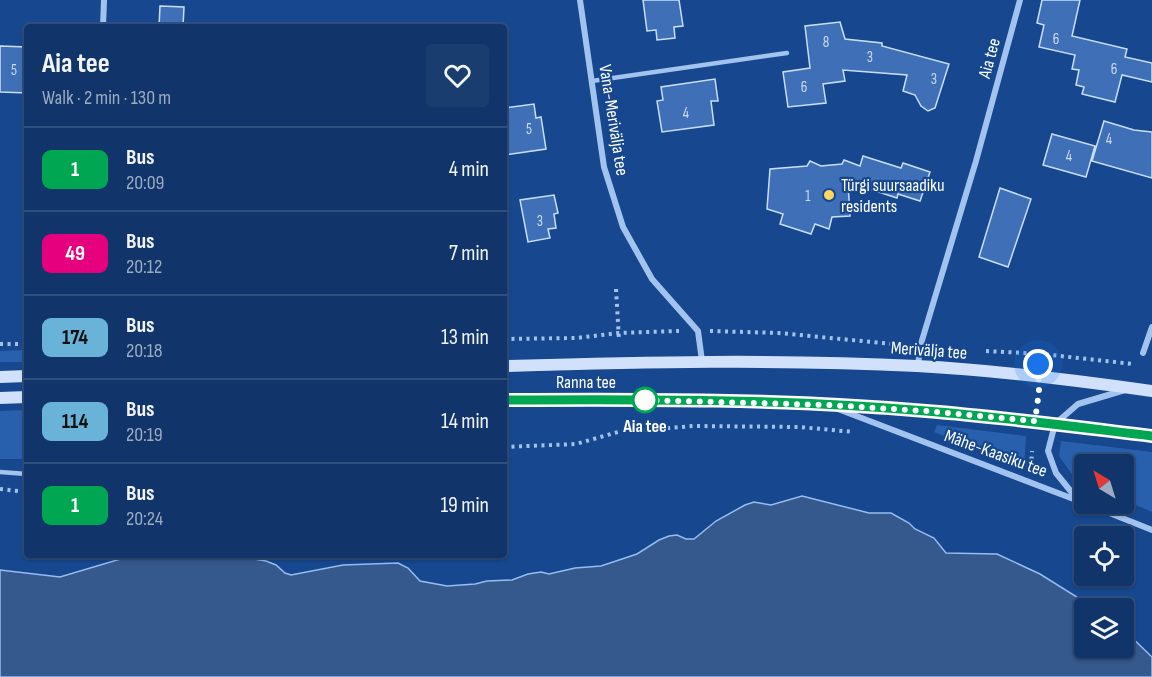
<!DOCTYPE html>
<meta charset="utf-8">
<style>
body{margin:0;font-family:"Sofia Sans Condensed",sans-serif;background:#1a3d70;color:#f1f3f6;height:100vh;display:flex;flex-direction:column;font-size:22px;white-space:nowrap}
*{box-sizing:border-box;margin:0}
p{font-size:20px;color:#9cabc1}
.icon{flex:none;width:33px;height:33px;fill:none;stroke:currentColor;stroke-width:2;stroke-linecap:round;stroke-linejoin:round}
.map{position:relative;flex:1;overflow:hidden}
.drawer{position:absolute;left:24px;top:24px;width:483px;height:534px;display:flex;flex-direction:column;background:#11356a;border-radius:6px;box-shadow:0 2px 4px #0004,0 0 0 2px #30507e}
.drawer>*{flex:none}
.badge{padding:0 12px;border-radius:9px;font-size:21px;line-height:39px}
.needle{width:39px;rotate:322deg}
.controls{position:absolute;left:1074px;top:454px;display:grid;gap:12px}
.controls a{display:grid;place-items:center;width:60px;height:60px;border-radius:6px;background:#11356a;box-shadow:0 2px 4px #0004,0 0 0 2px #30507e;font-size:30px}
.you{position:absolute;width:30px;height:30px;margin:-15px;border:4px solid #fff;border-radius:50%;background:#1a73e8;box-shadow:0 0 0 9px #1a73e833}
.map>.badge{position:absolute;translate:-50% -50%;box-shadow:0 0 0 3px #fff}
.round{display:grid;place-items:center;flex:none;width:63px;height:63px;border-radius:6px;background:#1a3d70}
.headline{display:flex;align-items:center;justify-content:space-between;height:102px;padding:0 18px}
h1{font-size:28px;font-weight:700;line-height:45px}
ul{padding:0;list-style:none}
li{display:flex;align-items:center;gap:18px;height:84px;padding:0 18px;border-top:2px solid #30507e}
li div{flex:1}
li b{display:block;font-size:22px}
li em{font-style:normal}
li .badge{min-width:66px;font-weight:700;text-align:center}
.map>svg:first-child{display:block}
.green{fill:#2960ad}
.water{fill:#35588d;stroke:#95bdf2;stroke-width:1.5}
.building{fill:#3f70b7;stroke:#c9defb;stroke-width:1.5}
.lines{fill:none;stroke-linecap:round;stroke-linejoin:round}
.path{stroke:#a3c3ef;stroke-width:4;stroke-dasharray:3 4.5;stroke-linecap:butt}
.lane{stroke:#a3c3ef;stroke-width:4.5}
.street{stroke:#a3c3ef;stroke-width:6}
.secondary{stroke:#d1e1fb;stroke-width:12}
.line-casing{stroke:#fff;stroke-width:14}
.line{stroke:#00a651;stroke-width:9}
.walk{stroke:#fff;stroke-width:6;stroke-dasharray:0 10.8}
.poi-dot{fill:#ffd661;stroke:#17478e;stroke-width:2}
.stop-dot{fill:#fff;stroke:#00a651;stroke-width:3}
.labels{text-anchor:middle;stroke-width:4.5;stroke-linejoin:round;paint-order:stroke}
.number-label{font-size:15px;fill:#cfdbed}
.street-label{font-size:18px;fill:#fff;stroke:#17478e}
.poi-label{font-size:18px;fill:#fff;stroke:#17478e;text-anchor:start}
.stop-label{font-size:18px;font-weight:bold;fill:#fff;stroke:#17478e}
</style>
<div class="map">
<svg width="1152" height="677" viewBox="0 0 1152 677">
<rect width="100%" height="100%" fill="#17478e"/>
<path class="green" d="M27 350V362H0V351Z
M27 410V459H0V411Z
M937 425 1026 436 1024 468 934 432Z
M1061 441 1152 452V512L1124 500V465H1084V484L1076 480 1059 456Z"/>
<path class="water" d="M802 496 869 513H891L909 523 915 529 934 538 946 553 997 554 1040 574 1096 609H1084V648H1124V630L1152 657V677H0V570L60 577 134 555H183L247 558 266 561 276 565 285 573 291 575 343 565 398 563 408 568 420 581 447 586 475 584 487 581 512 580 528 574 541 572 549 574 575 568 601 566 637 554 659 540 669 536 677 535 686 539H694L716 521 745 505 754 502 771 505Z"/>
<path class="building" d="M643 0H679L683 26 674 27 675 38 657 40 656 30 647 31Z
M1042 0H1080L1072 36 1127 49 1125 57 1152 63V82L1122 75 1115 102 1082 94 1084 87 1076 85 1079 70 1072 69 1075 55 1039 47 1044 25 1037 23Z
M160 6 184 7 183 27H159Z
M840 22 845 39 882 43V46L949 64 935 108 928 111 921 106 915 95 903 91 907 75 843 70 845 81 823 84 826 103 788 107 783 72 810 68 805 26Z
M0 46 27 47V93L0 92Z
M715 79 718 101H711L714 125 662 132 657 101 663 100 661 87Z
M534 104 536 118 541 117 546 149 504 155V108Z
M1104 121 1134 130 1152 132V178L1092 161Z
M1052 134 1095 146 1086 177 1043 165Z
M863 156 901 168 903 163 930 172 920 201 898 194 897 198 848 182 850 216 832 217 829 229 815 224 811 234 780 224 783 214 767 209 770 169 807 166 810 161 821 166 842 164 844 160 860 166Z
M1000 188 1031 199 1008 267 979 257Z
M554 195 558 213 554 214 556 228 548 229 550 238 528 242 520 200Z"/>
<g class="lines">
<path class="path" d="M616 289 619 340
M710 331 779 333 903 345
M504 339 576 338 619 333 679 331
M0 344H27
M986 351 1042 354 1133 364
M504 447 576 444 618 432 694 426 800 427 854 432
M1031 467 1032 451
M0 489 27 492"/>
<path class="lane" d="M592 81 787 53
M0 472 27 474"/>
<path class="street" d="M580 0 604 167 623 227 652 279 698 331 702 361
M103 27 104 0
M1143 353 1152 327
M918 366 920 347 976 161 1020 0
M838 409 1084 503
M1077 499 1056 473 1048 451 1055 424 1078 404 1125 390
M1087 504 1152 530"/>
<path class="secondary" d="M504 366C642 362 780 359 917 366 995 370 1075 380 1152 391
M0 377 27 376
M0 398 27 397
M504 400C645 399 786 399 926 411 1002 417 1077 427 1152 436"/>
</g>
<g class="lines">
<defs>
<path id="line" d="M504 400C645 399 786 399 926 411 1002 417 1077 427 1152 436"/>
</defs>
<use href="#line" class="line-casing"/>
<use href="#line" class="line"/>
<path class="walk" d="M645 400H640L829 405 925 411 1035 421 1039 391 1038 364"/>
</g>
<circle class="poi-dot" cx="829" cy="195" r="6"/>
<circle class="stop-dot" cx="645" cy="400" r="12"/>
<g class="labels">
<g class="number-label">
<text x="1056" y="44">6</text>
<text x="826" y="47">8</text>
<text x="870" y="62">3</text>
<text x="1114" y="74">6</text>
<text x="14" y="75">5</text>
<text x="934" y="84">3</text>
<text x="804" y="92">6</text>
<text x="686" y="118">4</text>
<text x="529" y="134">5</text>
<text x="1109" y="144">4</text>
<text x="1069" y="161">4</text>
<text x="808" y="201">1</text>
<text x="540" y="226">3</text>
</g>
<g class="street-label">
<text transform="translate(989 58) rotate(-75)" y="6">Aia tee</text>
<text transform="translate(614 120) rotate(81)" y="6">Vana-Merivälja tee</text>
<text transform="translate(929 350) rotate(4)" y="6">Merivälja tee</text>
<text x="586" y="388">Ranna tee</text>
<text transform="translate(996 453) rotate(20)" y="6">Mähe-Kaasiku tee</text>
</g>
<g class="poi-label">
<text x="841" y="191">Türgi suursaadiku<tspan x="841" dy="21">residents</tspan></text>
</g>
<g class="stop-label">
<text x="645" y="432">Aia tee</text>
</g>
</g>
</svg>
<div class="controls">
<a><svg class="needle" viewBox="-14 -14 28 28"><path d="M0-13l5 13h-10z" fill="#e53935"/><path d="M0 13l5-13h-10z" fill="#9cabc1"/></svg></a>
<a><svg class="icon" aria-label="locate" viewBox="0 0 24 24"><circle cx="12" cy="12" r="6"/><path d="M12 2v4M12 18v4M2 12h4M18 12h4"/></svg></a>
<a><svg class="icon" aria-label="layers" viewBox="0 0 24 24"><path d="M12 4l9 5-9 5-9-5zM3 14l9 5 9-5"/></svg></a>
</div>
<div class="you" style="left:1038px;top:364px"></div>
<section class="drawer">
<div class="headline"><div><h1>Aia tee</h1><p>Walk · 2 min · 130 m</p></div><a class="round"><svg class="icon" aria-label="heart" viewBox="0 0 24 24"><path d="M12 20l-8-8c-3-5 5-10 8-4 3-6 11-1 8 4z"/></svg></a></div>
<ul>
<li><span class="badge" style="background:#00a651;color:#fff">1</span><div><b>Bus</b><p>20:09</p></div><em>4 min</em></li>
<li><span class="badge" style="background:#e6007e;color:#fff">49</span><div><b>Bus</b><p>20:12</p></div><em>7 min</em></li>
<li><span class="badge" style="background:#69b3d9;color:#111">174</span><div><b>Bus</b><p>20:18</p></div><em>13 min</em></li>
<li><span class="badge" style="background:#69b3d9;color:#111">114</span><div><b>Bus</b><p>20:19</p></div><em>14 min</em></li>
<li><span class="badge" style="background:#00a651;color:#fff">1</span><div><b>Bus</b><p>20:24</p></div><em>19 min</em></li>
</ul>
</section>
</div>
